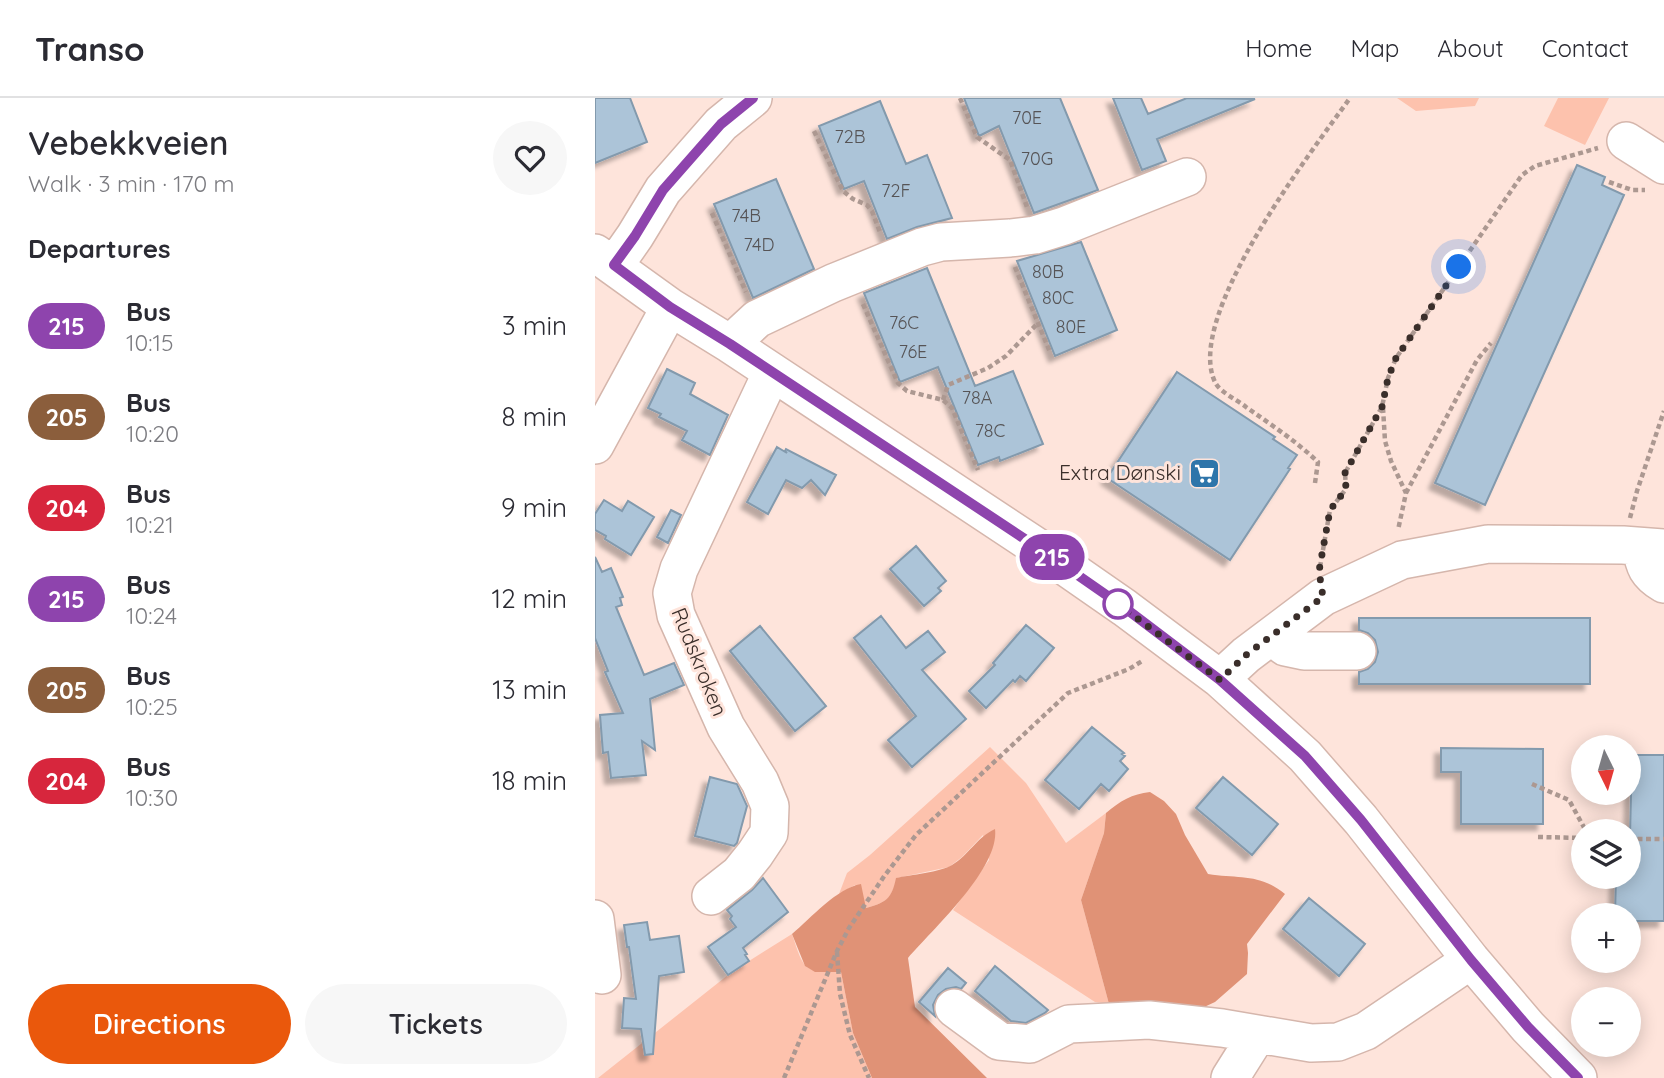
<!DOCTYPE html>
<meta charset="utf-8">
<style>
body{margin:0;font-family:Quicksand,sans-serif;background:#f7f7f7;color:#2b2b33;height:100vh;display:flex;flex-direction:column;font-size:26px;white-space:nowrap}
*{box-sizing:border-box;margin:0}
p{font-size:23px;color:#7c7c81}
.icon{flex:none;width:38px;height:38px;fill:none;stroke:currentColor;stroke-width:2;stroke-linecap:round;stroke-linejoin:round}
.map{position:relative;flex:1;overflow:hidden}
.details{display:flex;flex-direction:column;background:#fff;width:595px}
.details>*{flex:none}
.badge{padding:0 14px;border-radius:23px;font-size:24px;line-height:46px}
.needle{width:46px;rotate:175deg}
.tools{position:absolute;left:976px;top:637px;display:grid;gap:14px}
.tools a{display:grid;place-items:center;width:70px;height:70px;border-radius:50%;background:#fff;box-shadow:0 4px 18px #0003;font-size:35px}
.you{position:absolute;width:35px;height:35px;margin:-18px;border:5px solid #fff;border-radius:50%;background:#1a73e8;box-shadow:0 0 0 10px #1a73e833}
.map>.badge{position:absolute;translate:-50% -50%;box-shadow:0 0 0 4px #fff}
h2{padding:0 28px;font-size:26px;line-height:63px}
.round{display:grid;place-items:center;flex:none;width:74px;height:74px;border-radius:37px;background:#f7f7f7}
.head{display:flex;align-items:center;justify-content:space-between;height:119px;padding:0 28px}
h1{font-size:33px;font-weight:600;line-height:52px}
.button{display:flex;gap:14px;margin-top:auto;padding:14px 28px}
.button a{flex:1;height:80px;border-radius:42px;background:#ea580c;color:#fff;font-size:28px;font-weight:600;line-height:80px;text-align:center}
.button a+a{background:#f7f7f7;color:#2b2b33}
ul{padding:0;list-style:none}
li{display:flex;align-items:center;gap:21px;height:91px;padding:0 28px}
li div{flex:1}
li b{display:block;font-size:26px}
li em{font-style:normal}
li .badge{min-width:77px;font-weight:700;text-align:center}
header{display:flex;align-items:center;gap:42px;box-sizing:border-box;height:98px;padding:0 35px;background:#fff;border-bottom:2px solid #e1e1e2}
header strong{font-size:33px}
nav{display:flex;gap:38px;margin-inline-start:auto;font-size:24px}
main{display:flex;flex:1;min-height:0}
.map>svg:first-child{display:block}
.green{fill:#fdc2ad}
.forest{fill:#e09276}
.building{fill:#acc4d8;stroke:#839aad;stroke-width:2;filter:url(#shadow)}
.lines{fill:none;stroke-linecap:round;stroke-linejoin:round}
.minor-casing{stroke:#d5b6ac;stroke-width:40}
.path{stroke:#ac9891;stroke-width:4.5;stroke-dasharray:5 3.5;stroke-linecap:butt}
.minor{stroke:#fff;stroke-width:37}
.line-casing{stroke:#fff;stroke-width:16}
.line{stroke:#8e44ad;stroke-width:10}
.walk{stroke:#3a2e2a;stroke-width:7;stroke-dasharray:0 12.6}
.stop-dot{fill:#fff;stroke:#8e44ad;stroke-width:3.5}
.labels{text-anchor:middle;stroke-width:6;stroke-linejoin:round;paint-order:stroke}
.number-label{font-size:18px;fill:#565456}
.poi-label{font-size:21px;fill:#3a2e2a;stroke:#fee4db;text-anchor:end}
.street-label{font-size:21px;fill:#3a2e2a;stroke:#fee4db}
</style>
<header>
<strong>Transo</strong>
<nav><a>Home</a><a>Map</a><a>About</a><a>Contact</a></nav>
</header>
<main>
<section class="details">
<div class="head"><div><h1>Vebekkveien</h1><p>Walk · 3 min · 170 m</p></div><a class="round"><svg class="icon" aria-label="heart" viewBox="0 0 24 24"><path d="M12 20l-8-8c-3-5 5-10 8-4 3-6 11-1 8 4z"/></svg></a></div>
<h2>Departures</h2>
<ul>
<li><span class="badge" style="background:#8e44ad;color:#fff">215</span><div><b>Bus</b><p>10:15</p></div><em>3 min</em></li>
<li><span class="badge" style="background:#8b5e3c;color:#fff">205</span><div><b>Bus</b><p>10:20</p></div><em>8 min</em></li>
<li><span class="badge" style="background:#d7263d;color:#fff">204</span><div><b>Bus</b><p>10:21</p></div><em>9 min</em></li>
<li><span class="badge" style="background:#8e44ad;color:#fff">215</span><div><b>Bus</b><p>10:24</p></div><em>12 min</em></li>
<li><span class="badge" style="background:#8b5e3c;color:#fff">205</span><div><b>Bus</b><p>10:25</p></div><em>13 min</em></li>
<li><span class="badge" style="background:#d7263d;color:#fff">204</span><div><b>Bus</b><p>10:30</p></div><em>18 min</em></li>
</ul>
<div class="button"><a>Directions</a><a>Tickets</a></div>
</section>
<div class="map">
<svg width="1069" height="980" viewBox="0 0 1069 980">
<defs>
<filter id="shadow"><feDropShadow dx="-6" dy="6" stdDeviation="2" flood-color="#0004"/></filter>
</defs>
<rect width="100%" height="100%" fill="#fee4db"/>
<path class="green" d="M802 0H884L880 8 821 13Z
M963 0H1014L990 47 949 28Z
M395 649 431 685 471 745 511 715 509 735 486 802 514 906 500 904 358 812 394 762 388 737 367 759 354 769 302 780C297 800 291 805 271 810L260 787 244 796 252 775 275 757Z
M197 836C209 872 208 874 246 874L258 935 277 980H3L133 877 154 863Z"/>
<path class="forest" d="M555 694 569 703 581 716 590 737 613 776C644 781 664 775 690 796L652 846 653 855 652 876 620 904 607 910 514 906 486 802 509 735 511 715C525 703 537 696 555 694Z
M400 731C405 770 338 831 313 860L320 909 392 980H277L258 935 246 874H220L210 868 197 836C216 820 242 790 266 786L271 810C291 805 297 800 301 780 315 777 346 774 357 767 374 757 381 740 400 731Z"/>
<path class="building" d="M0 0H35L52 44 0 65Z
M369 0H465L503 92 439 115 404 28 384 38Z
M518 0H546L553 16 592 0 660 1 562 41 571 63 547 72Z
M285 3 311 66 332 57 357 120 322 129 292 141 269 83 249 91 224 28Z
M982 67 1010 79 1007 87 1029 97 890 407 840 385Z
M181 81 219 171 158 200 119 106Z
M486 144 522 232 460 258 422 163Z
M332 170 380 288 418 273 448 346 405 363 404 359 383 367 343 269 305 284 269 195Z
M72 271 100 285 95 296 133 317 115 357 87 342 92 333 64 319 66 316 53 310Z
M582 274 680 339 678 341 702 357 693 370 695 371 635 462 512 380Z
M182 349 192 355 190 353 191 351 241 377 230 397 216 382 207 390 191 382 173 416 152 404Z
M9 402 27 413 33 403 59 419 36 457 10 441 11 438 0 432V416Z
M76 412 86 417 73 445 62 439Z
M321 448 351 483 343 490 346 493 329 508 295 471Z
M0 459 7 474 16 470 28 499 25 500 27 507 21 509 49 577 79 565 89 587 55 601 60 652 47 643 51 677 16 680 13 654 8 655 5 617 28 615 10 574 13 573 0 540Z
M286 518 311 550 333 533 350 554 327 572 371 621 317 669 293 642 321 618 259 540Z
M764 520H995V586H764V574L773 571 780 564 783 554 780 542 773 535 764 532Z
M431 527 459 550 431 583 425 578 420 584 418 582 391 610 374 593 400 567 398 565Z
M165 528 231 608 200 633 135 553Z
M497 629 529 655 527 656 530 658 525 663 533 671 514 693 506 686 484 711 450 682Z
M846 650 948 651V726H866V674H846Z
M1037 657H1069V823H1034V817H1020L1021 779H1034Z
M115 679 142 686 152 708 142 745 139 748 100 738Z
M628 679 683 726 657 757 601 710Z
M168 780 193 814 148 850 152 856 150 857 154 863 133 877 113 849 141 829 135 821 137 818 132 812 157 792Z
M714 800 770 846 744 878 688 831Z
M52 824 55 842 84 838 89 874 64 878 58 956 50 957 46 931 27 930 29 900 41 901 34 849H32L29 827Z
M400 868 453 912 450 915 431 925 416 923 380 893Z
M353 870 371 885 366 891 361 889 351 891 343 897 338 907 340 918 324 904Z"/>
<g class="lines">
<defs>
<path id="minor" d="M1031 43 1069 67
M0 155 75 209 135 246 448 453 530 510 625 581 710 658 766 722 876 862 933 929 983 980
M19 168 40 138 68 92 126 26 158 0
M135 246 162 221 238 185 327 149 346 144 415 140 440 137 469 128 592 79
M0 347 75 209
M1046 449C1049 468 1052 476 1069 486
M677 538 690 549 709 553H762
M625 581 651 557 728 499 807 462 893 446 1028 447 1069 450
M116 798 144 776 160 756 174 735 175 708 165 684 131 629 81 517 77 495 84 471 177 274
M0 821 7 877
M359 910 404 943 435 946 474 926 554 922 627 930 716 945 743 944 771 933 876 862
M635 980 662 937"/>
</defs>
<use href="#minor" class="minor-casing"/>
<path class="path" d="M365 0 382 39 415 62 432 109
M219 33 248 93 258 101 272 107 277 113 285 134
M1014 84 1037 92H1050
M117 115 151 194
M420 169 455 254
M268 206 303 285 312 293 348 302 357 310 383 372
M348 302 353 287 393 270 411 258 443 225
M788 310 790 343 796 363 811 395 803 432
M720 385 723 364C701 343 675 326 651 309 642 302 627 295 621 286 586 222 717 53 755 0
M811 395 882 262 896 245
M1035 420 1042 393 1069 313
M725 469 735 412 751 391 750 375 787 309 793 280 801 260 927 77 940 68 1003 50
M937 686 974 702 991 733
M943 739 989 740
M1034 741H1069
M242 854 245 896 255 937 274 980
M189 980 242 853 254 830 290 777 321 737 473 595 534 571 549 562"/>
<use href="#minor" class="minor"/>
</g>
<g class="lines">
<defs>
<path id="line" d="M158 0 126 26 68 92 40 138 19 167 75 209 135 246 448 453 530 510 625 582 710 658 766 722 876 862 933 929 983 980"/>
</defs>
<use href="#line" class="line-casing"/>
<use href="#line" class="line"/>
<path class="walk" d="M523 506 625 582 651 557 728 499 724 473 735 412 751 391 750 375 787 309 793 280 801 260 864 169"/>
</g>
<defs>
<symbol id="supermarket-square" viewBox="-11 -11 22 22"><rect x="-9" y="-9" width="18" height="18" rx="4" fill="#2e75aa" stroke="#fee4db"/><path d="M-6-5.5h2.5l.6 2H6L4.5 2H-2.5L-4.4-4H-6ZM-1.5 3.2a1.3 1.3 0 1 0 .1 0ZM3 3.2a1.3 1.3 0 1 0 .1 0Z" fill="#fff"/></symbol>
</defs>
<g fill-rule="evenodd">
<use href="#supermarket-square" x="592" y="358" width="35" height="35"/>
</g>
<circle class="stop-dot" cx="523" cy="506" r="14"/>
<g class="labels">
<g class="number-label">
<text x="432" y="26">70E</text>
<text x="255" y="45">72B</text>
<text x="442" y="67">70G</text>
<text x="301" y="99">72F</text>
<text x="151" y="124">74B</text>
<text x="164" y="153">74D</text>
<text x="453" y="180">80B</text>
<text x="463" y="206">80C</text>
<text x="309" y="231">76C</text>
<text x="476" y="235">80E</text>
<text x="318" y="260">76E</text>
<text x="382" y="306">78A</text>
<text x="395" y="339">78C</text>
</g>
<g class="poi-label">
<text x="586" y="382">Extra Dønski</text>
</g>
<g class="street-label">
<text transform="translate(104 564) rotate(68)" y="7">Rudskroken</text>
</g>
</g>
</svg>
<div class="tools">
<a><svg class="needle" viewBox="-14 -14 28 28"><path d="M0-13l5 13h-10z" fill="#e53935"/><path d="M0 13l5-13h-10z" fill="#7c7c81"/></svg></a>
<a><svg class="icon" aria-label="layers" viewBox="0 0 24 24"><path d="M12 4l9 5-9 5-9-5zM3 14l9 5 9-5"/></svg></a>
<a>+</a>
<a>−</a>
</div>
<div class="you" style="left:864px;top:169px"></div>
<b class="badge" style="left:457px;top:459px;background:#8e44ad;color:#fff">215</b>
</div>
</main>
